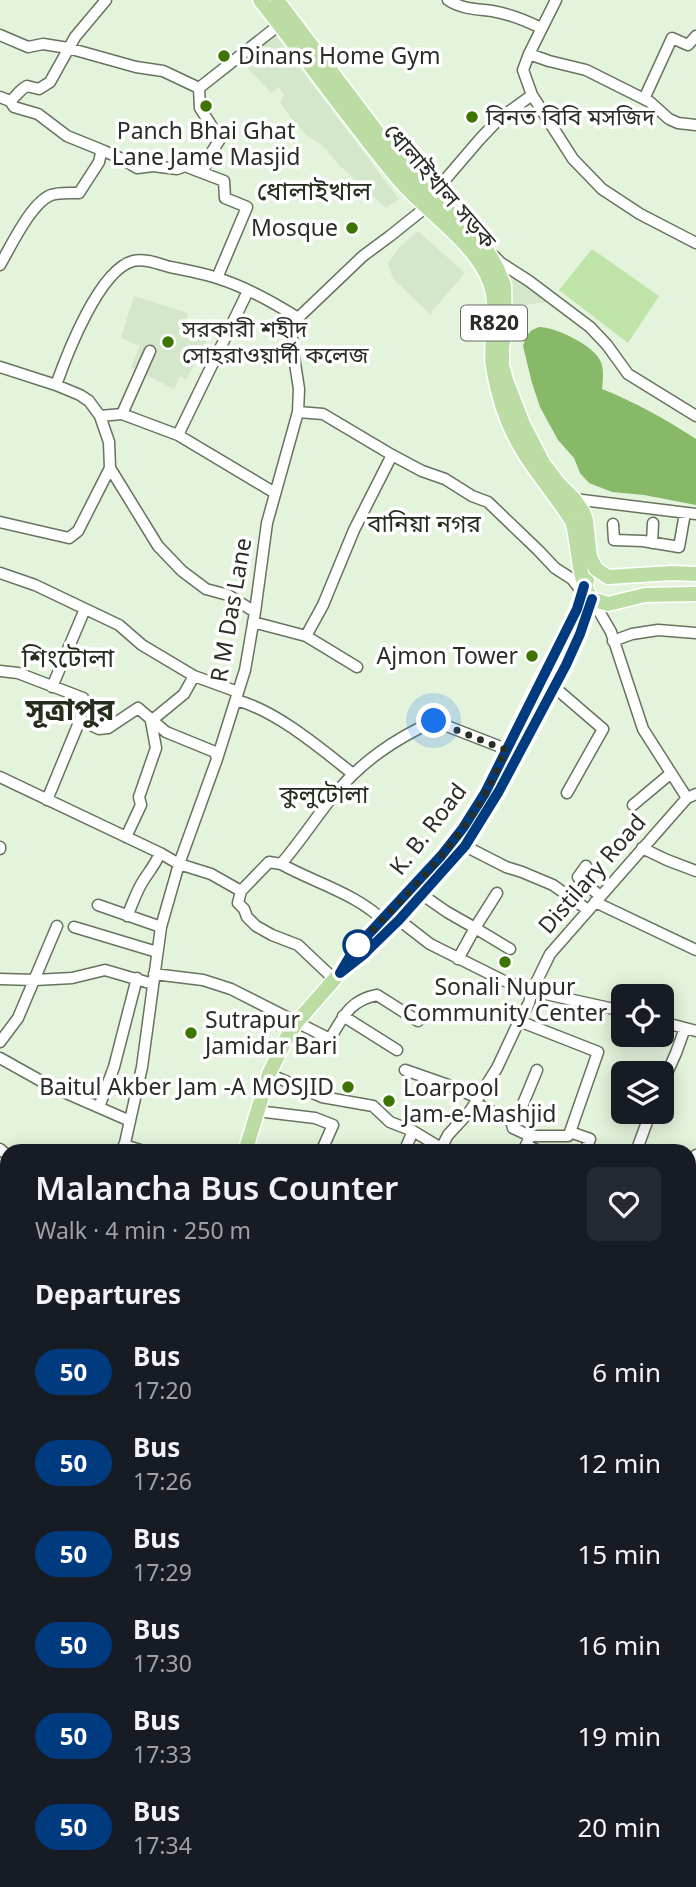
<!DOCTYPE html>
<meta charset="utf-8">
<style>
body{margin:0;font-family:"Noto Sans","Noto Sans Bengali",sans-serif;background:#242831;color:#f1f3f6;height:100vh;display:flex;flex-direction:column;font-size:26px;white-space:nowrap}
*{box-sizing:border-box;margin:0}
p{font-size:23px;color:#9ea1a6}
.icon{flex:none;width:38px;height:38px;fill:none;stroke:currentColor;stroke-width:2;stroke-linecap:round;stroke-linejoin:round}
.map{position:relative;flex:1;overflow:hidden}
.drawer{position:absolute;left:0px;top:1144px;width:696px;height:744px;display:flex;flex-direction:column;background:#171b24;border-radius:21px 21px 0 0;box-shadow:0 4px 18px #0003}
.drawer>*{flex:none}
.badge{padding:0 14px;border-radius:23px;font-size:24px;line-height:46px}
.buttons{position:absolute;left:611px;top:984px;display:grid;gap:14px}
.buttons a{display:grid;place-items:center;width:63px;height:63px;border-radius:10px;background:#171b24;box-shadow:0 4px 18px #0003;font-size:35px}
.you{position:absolute;width:35px;height:35px;margin:-18px;border:5px solid #fff;border-radius:50%;background:#1a73e8;box-shadow:0 0 0 10px #1a73e833}
.map>.badge{position:absolute;translate:-50% -50%;box-shadow:0 0 0 4px #fff}
h2{padding:0 35px;font-size:26px;line-height:63px}
.round{display:grid;place-items:center;flex:none;width:74px;height:74px;border-radius:10px;background:#242831}
.summary{display:flex;align-items:center;justify-content:space-between;height:119px;padding:0 35px}
h1{font-size:33px;font-weight:600;line-height:52px}
ul{padding:0;list-style:none}
li{display:flex;align-items:center;gap:21px;height:91px;padding:0 35px}
li div{flex:1}
li b{display:block;font-size:26px}
li em{font-style:normal}
li .badge{min-width:77px;font-weight:700;text-align:center}
.map>svg:first-child{display:block}
.built{fill:#d4e7cb}
.green{fill:#bee4a7}
.water{fill:#88b969}
.lines{fill:none;stroke-linecap:round;stroke-linejoin:round}
.canal{stroke:#88b969;stroke-width:10}
.minor-casing{stroke:#66735f;stroke-width:13}
.major-casing{stroke:#fff;stroke-width:17}
.minor{stroke:#fff;stroke-width:10}
.major{stroke:#bbdda4;stroke-width:14}
.line-casing{stroke:#fff;stroke-width:16}
.line{stroke:#003b80;stroke-width:10}
.walk{stroke:#292e26;stroke-width:7;stroke-dasharray:0 12.6}
.poi-dot{fill:#3e7401;stroke:#fff;stroke-width:2.5}
.stop-dot{fill:#fff;stroke:#003b80;stroke-width:3.5}
.labels{text-anchor:middle;stroke-width:7;stroke-linejoin:round;paint-order:stroke}
.shield{fill:#fff;stroke:#696d67;stroke-width:2}
.shield-label{font-size:21px;font-weight:bold;fill:#292e26}
.poi-label{font-size:23px;fill:#292e26;stroke:#fff;text-anchor:start}
.street-label{font-size:23px;fill:#292e26;stroke:#fff}
.neighbourhood-label{font-size:24px;fill:#242e1d;stroke:#fff}
.quarter-label{font-size:26px;fill:#242e1d;stroke:#fff}
.district-label{font-size:30px;font-weight:bold;fill:#242e1d;stroke:#fff}
</style>
<div class="map">
<svg width="696" height="1887" viewBox="0 0 696 1887">
<rect width="100%" height="100%" fill="#e4f3dc"/>
<path class="built" d="M275 35 399 199 386 208 340 166 322 145 306 135 291 118 280 102 284 95 279 87 271 93 242 62Z
M418 231 465 273 430 314 393 279 388 263 399 248Z
M494 260 556 302 530 304 518 309 512 316 509 324Z
M134 296 188 313 186 324 208 338 186 380 180 376 174 389 131 367 140 346 121 338Z"/>
<path class="green" d="M592 249 659 296 628 343 559 290Z
M0 1619 7 1622V1651L0 1683Z"/>
<path class="water" d="M539 327C555 327 594 345 601 362 604 369 603 382 602 389 635 402 667 420 696 439V505L644 495 612 492 589 483 580 473 574 458 558 440 540 407 532 383 523 346 526 336 532 330Z"/>
<g class="lines">
<path class="canal" d="M0 1517 7 1516"/>
<defs>
<path id="minor" d="M448 0C461 9 477 9 492 11 510 14 525 20 541 28
M556 0 529 54 523 70 532 95 573 159 602 189 640 214 696 243
M0 35 28 47 43 44 68 48 136 67 163 71 199 88 200 108 220 139 208 158 203 173 224 181 225 198 247 207 217 278
M529 54 549 61 586 70 650 102 669 119 678 123 696 125
M199 88 279 25
M0 97 10 101C17 96 19 90 27 86L39 89 50 82 75 37 106 0
M644 99 672 38 688 45 696 36
M10 101 14 107 38 114 67 136 104 151
M432 195 480 139 499 119 532 95
M494 256 501 263 529 281 590 327 607 345 628 374 696 416
M0 265C11 246 31 203 51 195 59 192 70 193 79 193L99 162 101 153 104 151 122 159 137 168 153 166 177 169 185 166 203 173
M0 367 56 385 80 395 89 401 100 416 109 442 110 468 158 546 182 571 206 589 228 595 255 612
M56 385C67 354 99 270 133 261 145 258 159 264 170 267 186 270 202 273 217 278 246 287 273 302 298 318
M298 412 323 414 392 455 422 471 445 479 472 496 488 502 538 550 555 568 572 579 582 592 592 599 611 632 643 729 687 798
M122 414 150 351
M100 416 122 414 178 435 275 493
M178 435 248 291
M574 499 696 514
M0 522 69 538 78 531 110 468
M613 524 614 540 643 541 679 547 685 513
M652 543 653 523
M0 573 35 585 119 625 142 645 194 676 238 692
M253 622 306 636 357 667
M306 636 323 605 354 530 392 455
M613 641 632 634 658 630 696 633
M0 671 18 673 83 698 80 720 47 800
M553 686 603 729 567 793
M52 687 85 609
M236 700C277 711 320 748 353 774
M80 720 99 729 108 728 138 708 166 732 215 752 217 759
M0 777 160 853 179 864 211 874 241 891
M633 805 670 774
M126 837 141 805 139 797 156 748 151 721 184 694 194 676
M465 846 506 867 522 872 553 885 588 910
M0 847V849
M642 848 667 860 696 871
M281 864C300 842 316 817 334 795 362 761 395 739 434 721L506 749
M586 866 578 877 600 896
M421 894 447 912 475 928 497 893
M595 902 696 950
M98 905 161 927
M127 916C133 903 137 889 145 878 151 869 156 863 160 853
M399 920 430 944 502 980 532 991 623 1011
M74 927 157 952
M458 959 475 928 510 949
M154 974 203 980 231 989 330 1039C343 1017 350 1000 377 995L418 1021
M0 979 35 980 72 978 105 970 153 984
M334 979 298 945 272 935 256 926 247 917 244 909 238 903 241 891 269 862 281 864C315 883 358 894 386 923
M343 1016 397 1050
M519 1021 598 1052 570 1132
M662 1022 696 1031
M0 1042 18 1018 57 926
M0 1058 50 1086 130 1121
M405 1070 448 1085 478 1098
M269 1074 322 1097 373 1106 390 1122 413 1131 404 1152
M662 1084 676 1053 685 1028
M475 1103 511 1121 513 1128 530 1136H568L570 1132 590 1139 586 1149 592 1152
M99 1107 114 1067 137 978
M257 1111 315 1118 333 1125 321 1152
M513 1128 537 1070
M413 1131 441 1148
M124 1145 147 1152
M526 1145 541 1152
M0 1149 7 1155
M123 1152 142 1067 161 927 179 864 217 759 245 670 255 612 267 523 298 412 299 389 292 344V333L298 318 363 256 390 236 425 208
M439 1152 448 1135 470 1111 497 1068 519 1021 529 1003 532 991 550 954 687 798 696 794
M523 1152 530 1136
M636 1152 651 1111
M690 1173 696 1155
M690 1223 696 1202
M0 1285 7 1279
M690 1310 696 1311
M0 1339 7 1341
M0 1404 7 1407
M690 1454 696 1456
M690 1488 692 1489 696 1480
M0 1498 6 1496 7 1494
M690 1526 696 1528
M690 1560 696 1563
M690 1758 696 1761
M690 1794 696 1773
M390 1881 393 1883 392 1887
M549 1881 569 1887
M12 1883 23 1887
M335 1887 339 1881
M362 1887 364 1881
M443 1887 445 1881
M469 1887 470 1881
M525 1887 527 1881
M671 1887 672 1881"/>
<path id="major" d="M260 0C306 58 349 119 396 176 423 210 476 242 490 283 500 311 489 340 493 367 498 398 509 430 526 456 541 479 558 499 572 521 580 547 576 576 592 599L608 604 645 595 696 594
M277 0 393 153 416 180 483 244 497 268 504 285 505 325 502 350V365L506 380 523 424 543 463 558 483 574 499 583 512 586 520 590 557 596 569 608 577 672 573 696 574
M344 966 353 951 441 856 463 828 485 793 541 679 560 645 577 609 584 586 587 581
M245 1152 269 1074 285 1041 296 1023 340 973 363 955 399 920 465 846 499 791 566 665 580 633 592 599
M282 1881 285 1887"/>
</defs>
<use href="#minor" class="minor-casing"/>
<use href="#major" class="major-casing"/>
<use href="#minor" class="minor"/>
<use href="#major" class="major"/>
</g>
<g class="lines">
<defs>
<path id="line" d="M584 586 577 609 485 793 463 828 441 856 353 951 340 973 363 955 399 920 465 846 499 791 566 665 580 634 592 599"/>
</defs>
<use href="#line" class="line-casing"/>
<use href="#line" class="line"/>
<path class="walk" d="M358 945 353 951C399 901 451 854 485 794 493 780 499 764 506 750L434 721"/>
</g>
<g class="poi-dot">
<circle cx="224" cy="56" r="7"/>
<circle cx="206" cy="106" r="7"/>
<circle cx="472" cy="117" r="7"/>
<circle cx="352" cy="228" r="7"/>
<circle cx="168" cy="342" r="7"/>
<circle cx="532" cy="656" r="7"/>
<circle cx="505" cy="962" r="7"/>
<circle cx="191" cy="1033" r="7"/>
<circle cx="348" cy="1087" r="7"/>
<circle cx="389" cy="1101" r="7"/>
</g>
<circle class="stop-dot" cx="358" cy="945" r="14"/>
<g class="labels">
<rect class="shield" x="461" y="305.5" width="66" height="35" rx="5"/>
<g class="shield-label">
<text x="494" y="330">R820</text>
</g>
<g class="poi-label">
<text x="238" y="64">Dinans Home Gym</text>
<text x="486" y="125">বিনত বিবি মসজিদ</text>
<text x="206" y="139" text-anchor="middle">Panch Bhai Ghat<tspan x="206" dy="26">Lane Jame Masjid</tspan></text>
<text x="338" y="236" text-anchor="end">Mosque</text>
<text x="182" y="337">সরকারী শহীদ<tspan x="182" dy="26">সোহরাওয়ার্দী কলেজ</tspan></text>
<text x="518" y="664" text-anchor="end">Ajmon Tower</text>
<text x="505" y="995" text-anchor="middle">Sonali Nupur<tspan x="505" dy="26">Community Center</tspan></text>
<text x="205" y="1028">Sutrapur<tspan x="205" dy="26">Jamidar Bari</tspan></text>
<text x="334" y="1095" text-anchor="end">Baitul Akber Jam -A MOSJID</text>
<text x="403" y="1096">Loarpool<tspan x="403" dy="26">Jam-e-Mashjid</tspan></text>
</g>
<g class="street-label">
<text transform="translate(440 186) rotate(49)" y="8">ধোলাইখাল সড়ক</text>
<text transform="translate(231 610) rotate(-80)" y="8">R M Das Lane</text>
<text transform="translate(428 829) rotate(-52)" y="8">K. B. Road</text>
<text transform="translate(592 874) rotate(-49)" y="8">Distilary Road</text>
</g>
<g class="neighbourhood-label">
<text x="424" y="532">বানিয়া নগর</text>
<text x="324" y="803">কুলুটোলা</text>
</g>
<g class="quarter-label">
<text x="314" y="200">ধোলাইখাল</text>
<text x="68" y="667">শিংটোলা</text>
</g>
<g class="district-label">
<text x="70" y="720">সূত্রাপুর</text>
</g>
</g>
</svg>
<div class="buttons">
<a><svg class="icon" aria-label="locate" viewBox="0 0 24 24"><circle cx="12" cy="12" r="6"/><path d="M12 2v4M12 18v4M2 12h4M18 12h4"/></svg></a>
<a><svg class="icon" aria-label="layers" viewBox="0 0 24 24"><path d="M12 4l9 5-9 5-9-5zM3 14l9 5 9-5"/></svg></a>
</div>
<div class="you" style="left:434px;top:721px"></div>
<section class="drawer">
<div class="summary"><div><h1>Malancha Bus Counter</h1><p>Walk · 4 min · 250 m</p></div><a class="round"><svg class="icon" aria-label="heart" viewBox="0 0 24 24"><path d="M12 20l-8-8c-3-5 5-10 8-4 3-6 11-1 8 4z"/></svg></a></div>
<h2>Departures</h2>
<ul>
<li><span class="badge" style="background:#003b80;color:#fff">50</span><div><b>Bus</b><p>17:20</p></div><em>6 min</em></li>
<li><span class="badge" style="background:#003b80;color:#fff">50</span><div><b>Bus</b><p>17:26</p></div><em>12 min</em></li>
<li><span class="badge" style="background:#003b80;color:#fff">50</span><div><b>Bus</b><p>17:29</p></div><em>15 min</em></li>
<li><span class="badge" style="background:#003b80;color:#fff">50</span><div><b>Bus</b><p>17:30</p></div><em>16 min</em></li>
<li><span class="badge" style="background:#003b80;color:#fff">50</span><div><b>Bus</b><p>17:33</p></div><em>19 min</em></li>
<li><span class="badge" style="background:#003b80;color:#fff">50</span><div><b>Bus</b><p>17:34</p></div><em>20 min</em></li>
</ul>
</section>
</div>
